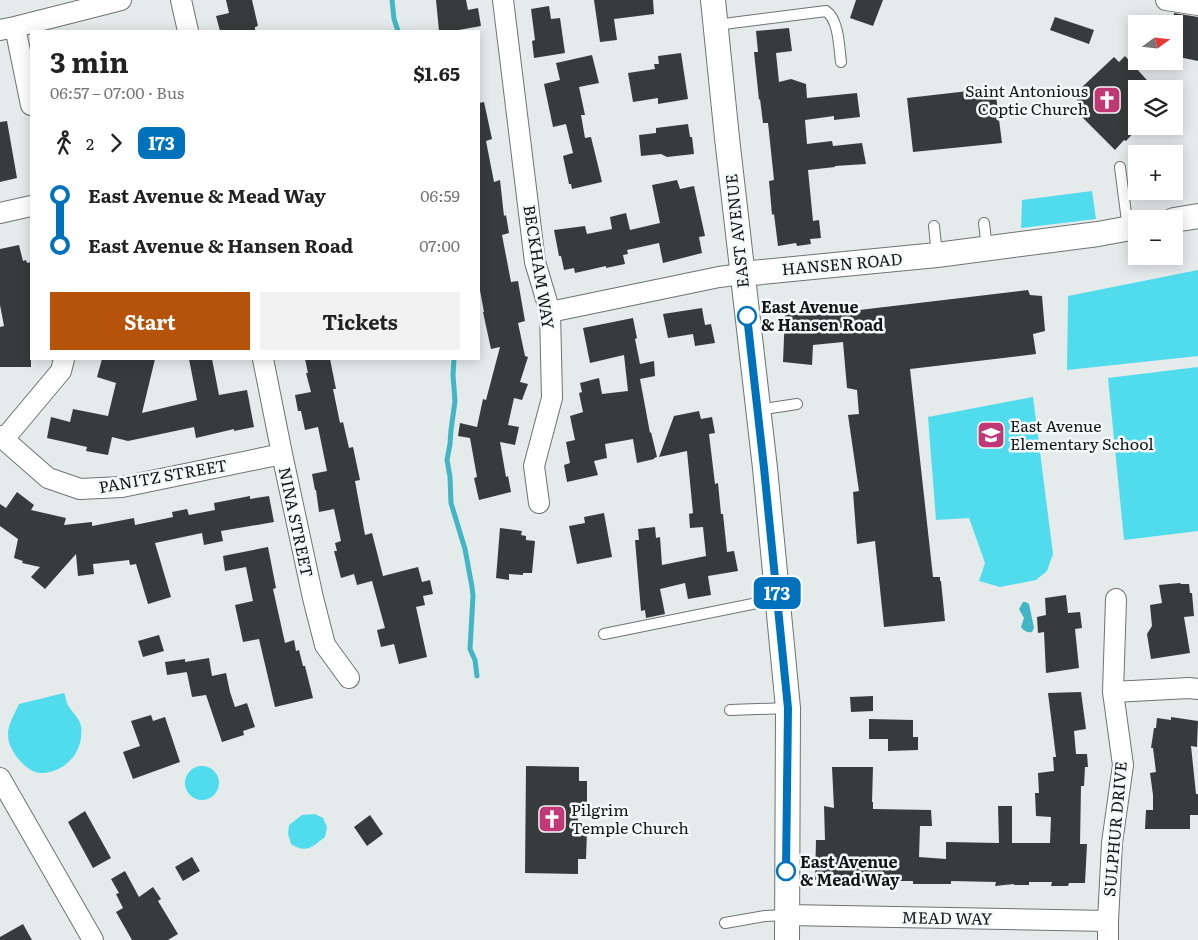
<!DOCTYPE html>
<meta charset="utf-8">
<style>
body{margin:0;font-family:Literata,serif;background:#f2f2f2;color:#222;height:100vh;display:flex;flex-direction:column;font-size:19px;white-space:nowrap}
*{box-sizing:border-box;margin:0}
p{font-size:16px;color:#767676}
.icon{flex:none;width:28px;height:28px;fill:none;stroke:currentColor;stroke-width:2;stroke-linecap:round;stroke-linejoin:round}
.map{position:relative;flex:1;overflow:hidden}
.side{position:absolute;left:30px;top:30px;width:450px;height:330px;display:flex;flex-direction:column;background:#fff;border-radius:0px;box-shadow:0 2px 12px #0003}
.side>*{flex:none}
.badge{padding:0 10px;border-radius:8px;font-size:18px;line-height:32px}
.needle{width:32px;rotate:75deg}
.buttons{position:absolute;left:1128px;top:15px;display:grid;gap:10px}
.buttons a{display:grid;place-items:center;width:55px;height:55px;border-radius:0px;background:#fff;box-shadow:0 2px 12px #0003;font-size:25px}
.map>.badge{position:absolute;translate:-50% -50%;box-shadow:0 0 0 2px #fff}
.legs{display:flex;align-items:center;gap:8px;height:55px;padding:0 20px;font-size:16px}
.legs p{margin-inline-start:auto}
.summary{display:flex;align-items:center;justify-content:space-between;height:85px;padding:0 20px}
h1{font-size:28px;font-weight:700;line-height:38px}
.primary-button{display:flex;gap:10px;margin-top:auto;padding:10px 20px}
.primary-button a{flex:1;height:58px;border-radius:0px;background:#b45309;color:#fff;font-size:20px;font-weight:700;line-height:58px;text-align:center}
.primary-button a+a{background:#f2f2f2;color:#222}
ul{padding:0 20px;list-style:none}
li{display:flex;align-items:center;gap:18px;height:50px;font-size:19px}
li i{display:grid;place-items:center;width:8px;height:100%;margin:0 6px;background:currentColor}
li i::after{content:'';width:12px;height:12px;margin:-6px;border:4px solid;border-radius:50%;background:#fff}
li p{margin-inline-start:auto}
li:first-child i{background:linear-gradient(#0000 50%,currentColor 0)}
li:last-child i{background:linear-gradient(currentColor 50%,#0000 0)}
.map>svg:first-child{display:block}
.green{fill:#50dced}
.water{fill:#42b6c5}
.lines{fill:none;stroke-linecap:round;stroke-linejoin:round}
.stream{stroke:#42b6c5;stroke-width:5}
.building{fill:#373b3c}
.service-casing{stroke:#6e7373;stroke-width:12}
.minor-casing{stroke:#6e7373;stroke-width:22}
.tertiary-casing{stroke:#6e7373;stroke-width:26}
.service{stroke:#fff;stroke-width:10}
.minor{stroke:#fff;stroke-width:20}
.tertiary{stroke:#fff;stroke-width:24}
.line-1-casing{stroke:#fff;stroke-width:11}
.line-1{stroke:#0072bc;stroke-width:8}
.stop-1-dot{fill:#fff;stroke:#0072bc;stroke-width:2.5}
.labels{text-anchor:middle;stroke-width:5;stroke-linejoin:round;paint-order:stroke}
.poi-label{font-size:16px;fill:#141516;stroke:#f3f8f8;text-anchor:start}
.street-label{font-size:16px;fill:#141516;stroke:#f3f8f8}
.stop-label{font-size:16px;font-weight:bold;fill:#141516;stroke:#f3f8f8;text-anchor:start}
</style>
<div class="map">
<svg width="1198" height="940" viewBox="0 0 1198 940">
<rect width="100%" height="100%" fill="#e5eaeb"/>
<path class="green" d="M1092 191 1096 219 1021 228 1022 200Z
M1198 270V356L1067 370 1068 296Z
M1198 367V531L1124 540 1108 378Z
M1033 397 1053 554 1047 571 1036 580 1000 587 979 581 985 563 969 518 936 520 928 417Z
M64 693C66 697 66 703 69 707 73 713 80 719 81 726 82 730 81 734 81 738 78 758 62 772 42 773 27 774 8 750 8 736 7 726 15 713 19 704Z
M185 783a17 17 0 1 1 34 0a17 17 0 1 1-34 0Z
M315 814 323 818 327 827 325 837C311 847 307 854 291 844L288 834 289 825 302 815Z"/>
<path class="water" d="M1023 602H1026L1029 604 1034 628 1032 632C1027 633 1024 631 1021 627L1024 618 1019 609Z"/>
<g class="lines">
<path class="stream" d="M392 0 394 19 398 31
M454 359 453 375 455 401 451 430 450 444 447 460 450 477 451 503 465 549 472 587 473 596 470 649 475 660 477 676"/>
</g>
<path class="building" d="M226 0H252L258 26 255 27V31H220L216 16 229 13Z
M436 0H466L468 10 478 8 481 26 453 31H439Z
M594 0H653L654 14 614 19 617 40 600 42Z
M856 0H883L873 26 850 18Z
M549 6 551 19 560 18 565 53 534 58 532 41 535 40 531 9Z
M1174 13 1198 17V61L1174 56Z
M1055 17 1094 30 1089 44 1050 30Z
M789 28 792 51 776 53 779 82 791 79 806 84 807 98 857 93 860 117 834 120V116L805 120 807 144 832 141 833 146 862 143 866 164 835 166V167L808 170 813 221 819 220 821 238 810 239 811 244 797 246 796 243 778 246 774 214 772 215 769 181 774 180 768 123H763L760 99 759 100 754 52H758L756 31Z
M681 53 688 99 658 104V98L633 102 628 73 655 69 654 64H659L658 56Z
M592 55 599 83 579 87 585 115H581L585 138 591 137 602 182 572 189 571 184H569L563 156 573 153 566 124 553 127 544 84 560 80 556 63Z
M1125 56 1155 89H1136V130L1126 141 1124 140 1115 150 1075 110 1080 89 1114 57 1119 62Z
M995 88 1002 143 913 152 907 98Z
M484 102 492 139 486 141 494 182 500 180 504 216 506 215 509 233 502 235 511 282 518 281 525 321 518 323 525 356 528 357 520 382 528 384 522 400 514 398 508 425 519 427 515 445 500 442 506 477 508 476 511 492 479 500 474 478 477 477 470 438 458 436 460 423 477 427 483 399 486 400 500 347 491 349 483 312H484L479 285V103Z
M7 121 17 178 0 182V122Z
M688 124 690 137H692L694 154 667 157 661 154 641 156 639 135 656 133V128Z
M677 180 680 189 694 186 705 236 699 237 702 253 663 263 659 243 627 250 628 254 623 255 625 264 606 268V266L575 273 574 268 564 270 561 256H559L554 230 585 226 587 234 612 229 610 217 626 213 630 230 660 223 652 185Z
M19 245 23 261 26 260 27 263 31 262V367H0V327L4 326 0 305V249Z
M1028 290 1030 295 1042 296 1045 331 1033 334 1036 354 910 369 933 577H940V581H941L945 621 884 627 875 541 857 544 853 492 859 491 848 415 859 414 857 390 847 388 843 342 813 345 812 365 783 362 785 314 817 315Z
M702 308 705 325 711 324 715 343 695 346 693 334 668 338 663 314Z
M633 318 637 338 635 339 640 364 654 361 655 376 640 379 650 433 651 432 657 457 654 458V459L637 463 633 439 605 444 607 458 594 461 598 475 567 482 564 465 570 463 566 442 575 440 570 416 583 412 579 393 582 392 580 383 599 378 602 394 628 391 624 355 590 363 583 328Z
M102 359H155L142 413 197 400 189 359H212L219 395 247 390 254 427 234 431V429L196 438 194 427 128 441 112 437 108 455 86 451 87 447 47 438 51 417 70 422 73 409 108 416 116 383 97 377Z
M305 359H330L336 389H333L340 423 343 422 349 448 353 447 360 480 355 481 365 535 372 533 383 576 418 567 422 582 430 580 433 594 423 596 425 605 416 607 427 657 399 664 394 644 381 647 377 630 385 628 372 581 357 585 354 574 341 578 334 551H337L335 543 341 541 334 509 319 512 316 490H315L312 474 327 471 318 427 305 430 301 411H298L295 395 311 392 306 373H308Z
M699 411 701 419 712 417 715 433 709 434 715 484 718 483 721 514H723L727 552 734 551 738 571 708 576 711 595 688 599 685 583 660 589 665 614 646 618 645 610 641 611 635 540H639L638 529 655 527 656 538 660 537 662 565 706 556 703 527 690 528 689 514 693 513 687 451 659 457 674 416Z
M17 492 34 505 31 510 66 518 64 525 92 522V526L134 518 135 525 173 517 172 512 187 509 189 515 215 510 214 503 250 496V499L269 496 274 522 221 531 223 541 204 545 202 533 155 543 171 597 148 604 136 564 130 565 129 560 93 564 94 574 78 576 76 554 45 589 31 577 40 567 22 563 23 561 14 558 18 539 0 526V504L6 508Z
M604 513 612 557 577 564 569 526 585 523 584 517Z
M500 528 522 531 521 535 526 536V540L535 541 532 573H523V575L509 574V580L496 578Z
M268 547 276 588 273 589 285 643 294 640 296 651 299 650 303 666H305L313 698 275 707 259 639 243 642 235 605 253 601 246 567 225 571 223 556Z
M1180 583 1181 584H1189L1190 593H1192L1194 616 1184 617 1190 653 1151 659 1147 634 1152 626 1150 605 1162 603 1159 585Z
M1066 595 1068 613 1080 612 1082 628 1075 629 1079 668 1046 673 1044 632 1038 633 1037 617 1046 615 1045 598Z
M159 635 164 651 143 657 138 641Z
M209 658 212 676 226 673 230 692 235 707 247 703 255 727 243 731 244 735 222 742 206 695 192 697 186 668 187 672 167 675 165 662 185 659V662Z
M1081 692 1086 729 1074 731 1076 754H1087L1088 767H1085L1084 786H1081L1080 844H1087L1085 883H1069L1068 886H1051L1052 882H1029V885H1014V884L995 886 996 882 951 881V884H913V881H896V880L868 881V883L832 882V879L815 880 816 840H825L824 806 834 808 832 767H873L872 802H873V809L931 810 932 826H920L919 857 946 859V842L999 843 998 806H1012V843H1050L1051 817 1036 816 1035 793H1039L1038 773 1054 771 1053 757H1056L1048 693Z
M873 696V711L851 712 850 697Z
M151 715 153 721 165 717 180 762 133 779 123 752 140 746 131 721Z
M1171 717 1198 721 1197 747 1191 746 1196 794H1198V815H1190V829H1145L1146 810H1153V795L1150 773 1156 772 1153 748H1151L1154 728H1156L1157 718 1171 720Z
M869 719 913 720V737H918V750L888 751V739H869Z
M526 766 579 767V781H587V806H578V832H587L586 859H578V874L525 873Z
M85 811 111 858 93 868 68 822Z
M370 815 383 834 367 846 354 827Z
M192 857 200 871 183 881 175 867Z
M125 871 139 897 153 887 161 899 158 901 178 934 168 940H132L116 912 123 908 116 894 119 893 111 879Z
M23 924 32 940H0V937Z"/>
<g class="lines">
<defs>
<path id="service" d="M716 25 826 11C839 20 839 47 841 62
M1120 167 1128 229
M984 223 987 249
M934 226 937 255
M758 410 797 404
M604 634 777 599
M730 710 788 708
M725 923 765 916 787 915"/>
<path id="minor" d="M181 0 188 31
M503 0 535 262 550 312 552 398 534 466 539 503
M1166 0 1198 5
M15 27 31 105
M0 30 15 27 121 0
M0 213 31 206
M550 312 719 277 742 274
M263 359 282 454 313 598 325 645 349 678
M0 436 48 478 80 489 122 487 282 454
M4 439 61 371 64 359
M1113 692 1189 688 1198 689
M0 778 93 940
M787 915 1108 921
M1108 940V921L1112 843 1123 765 1113 692 1116 599"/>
<path id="tertiary" d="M713 0 727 138 765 468 788 708 787 940
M1174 220 1198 216
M742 274 937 255 1098 234 1136 227"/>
</defs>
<use href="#service" class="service-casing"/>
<use href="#minor" class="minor-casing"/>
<use href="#tertiary" class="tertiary-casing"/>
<use href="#service" class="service"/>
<use href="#minor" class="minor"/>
<use href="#tertiary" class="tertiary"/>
</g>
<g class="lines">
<defs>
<path id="line-1" d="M747 316 764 468 788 708 786 871"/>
</defs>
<use href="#line-1" class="line-1-casing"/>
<use href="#line-1" class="line-1"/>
</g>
<defs>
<symbol id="church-square" viewBox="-11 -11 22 22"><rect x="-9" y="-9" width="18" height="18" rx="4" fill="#c03875" stroke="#f3f8f8"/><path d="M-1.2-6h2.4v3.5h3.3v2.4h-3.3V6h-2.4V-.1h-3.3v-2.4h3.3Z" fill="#fff"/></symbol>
<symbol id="school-square" viewBox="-11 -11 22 22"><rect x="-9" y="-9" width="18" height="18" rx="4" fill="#c03875" stroke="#f3f8f8"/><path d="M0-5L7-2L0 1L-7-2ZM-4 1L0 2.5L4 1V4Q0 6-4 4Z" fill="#fff"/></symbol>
</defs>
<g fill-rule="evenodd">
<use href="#church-square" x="1091" y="84" width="32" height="32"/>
<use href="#school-square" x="975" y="419" width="32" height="32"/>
<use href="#church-square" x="536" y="803" width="32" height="32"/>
</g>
<g class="stop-1-dot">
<circle cx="747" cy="316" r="9"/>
<circle cx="786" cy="871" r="9"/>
</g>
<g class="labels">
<g class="poi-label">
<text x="1088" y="97" text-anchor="end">Saint Antonious<tspan x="1088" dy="18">Coptic Church</tspan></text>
<text x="1010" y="432">East Avenue<tspan x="1010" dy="18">Elementary School</tspan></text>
<text x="571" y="816">Pilgrim<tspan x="571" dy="18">Temple Church</tspan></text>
</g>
<g class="street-label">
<text transform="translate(737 231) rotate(-96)" y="6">EAST AVENUE</text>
<text transform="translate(842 264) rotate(-5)" y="6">HANSEN ROAD</text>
<text transform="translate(539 267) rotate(81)" y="6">BECKHAM WAY</text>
<text transform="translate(163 476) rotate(-10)" y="6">PANITZ STREET</text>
<text transform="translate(296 522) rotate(78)" y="6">NINA STREET</text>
<text transform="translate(1115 829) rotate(-85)" y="6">SULPHUR DRIVE</text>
<text transform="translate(947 918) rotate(1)" y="6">MEAD WAY</text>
</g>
<g class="stop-label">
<text x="761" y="313">East Avenue<tspan x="761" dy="18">&amp; Hansen Road</tspan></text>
<text x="800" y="868">East Avenue<tspan x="800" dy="18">&amp; Mead Way</tspan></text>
</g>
</g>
</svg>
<div class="buttons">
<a><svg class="needle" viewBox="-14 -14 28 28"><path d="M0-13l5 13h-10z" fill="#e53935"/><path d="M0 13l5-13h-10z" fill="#767676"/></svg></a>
<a><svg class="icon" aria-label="layers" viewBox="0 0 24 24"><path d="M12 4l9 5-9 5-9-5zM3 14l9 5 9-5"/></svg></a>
<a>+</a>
<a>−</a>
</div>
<b class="badge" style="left:777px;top:593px;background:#0072bc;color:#fff">173</b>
<section class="side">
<div class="summary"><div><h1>3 min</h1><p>06:57 – 07:00 · Bus</p></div><b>$1.65</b></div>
<div class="legs"><svg class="icon" aria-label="walk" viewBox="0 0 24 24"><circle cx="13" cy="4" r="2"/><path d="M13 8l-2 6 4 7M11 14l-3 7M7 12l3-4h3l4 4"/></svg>2<svg class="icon" aria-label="forward" viewBox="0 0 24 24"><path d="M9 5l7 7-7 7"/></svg><b class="badge" style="background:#0072bc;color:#fff">173</b></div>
<ul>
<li><i style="color:#0072bc"></i><b>East Avenue &amp; Mead Way</b><p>06:59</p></li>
<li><i style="color:#0072bc"></i><b>East Avenue &amp; Hansen Road</b><p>07:00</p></li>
</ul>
<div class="primary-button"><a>Start</a><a>Tickets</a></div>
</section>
</div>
